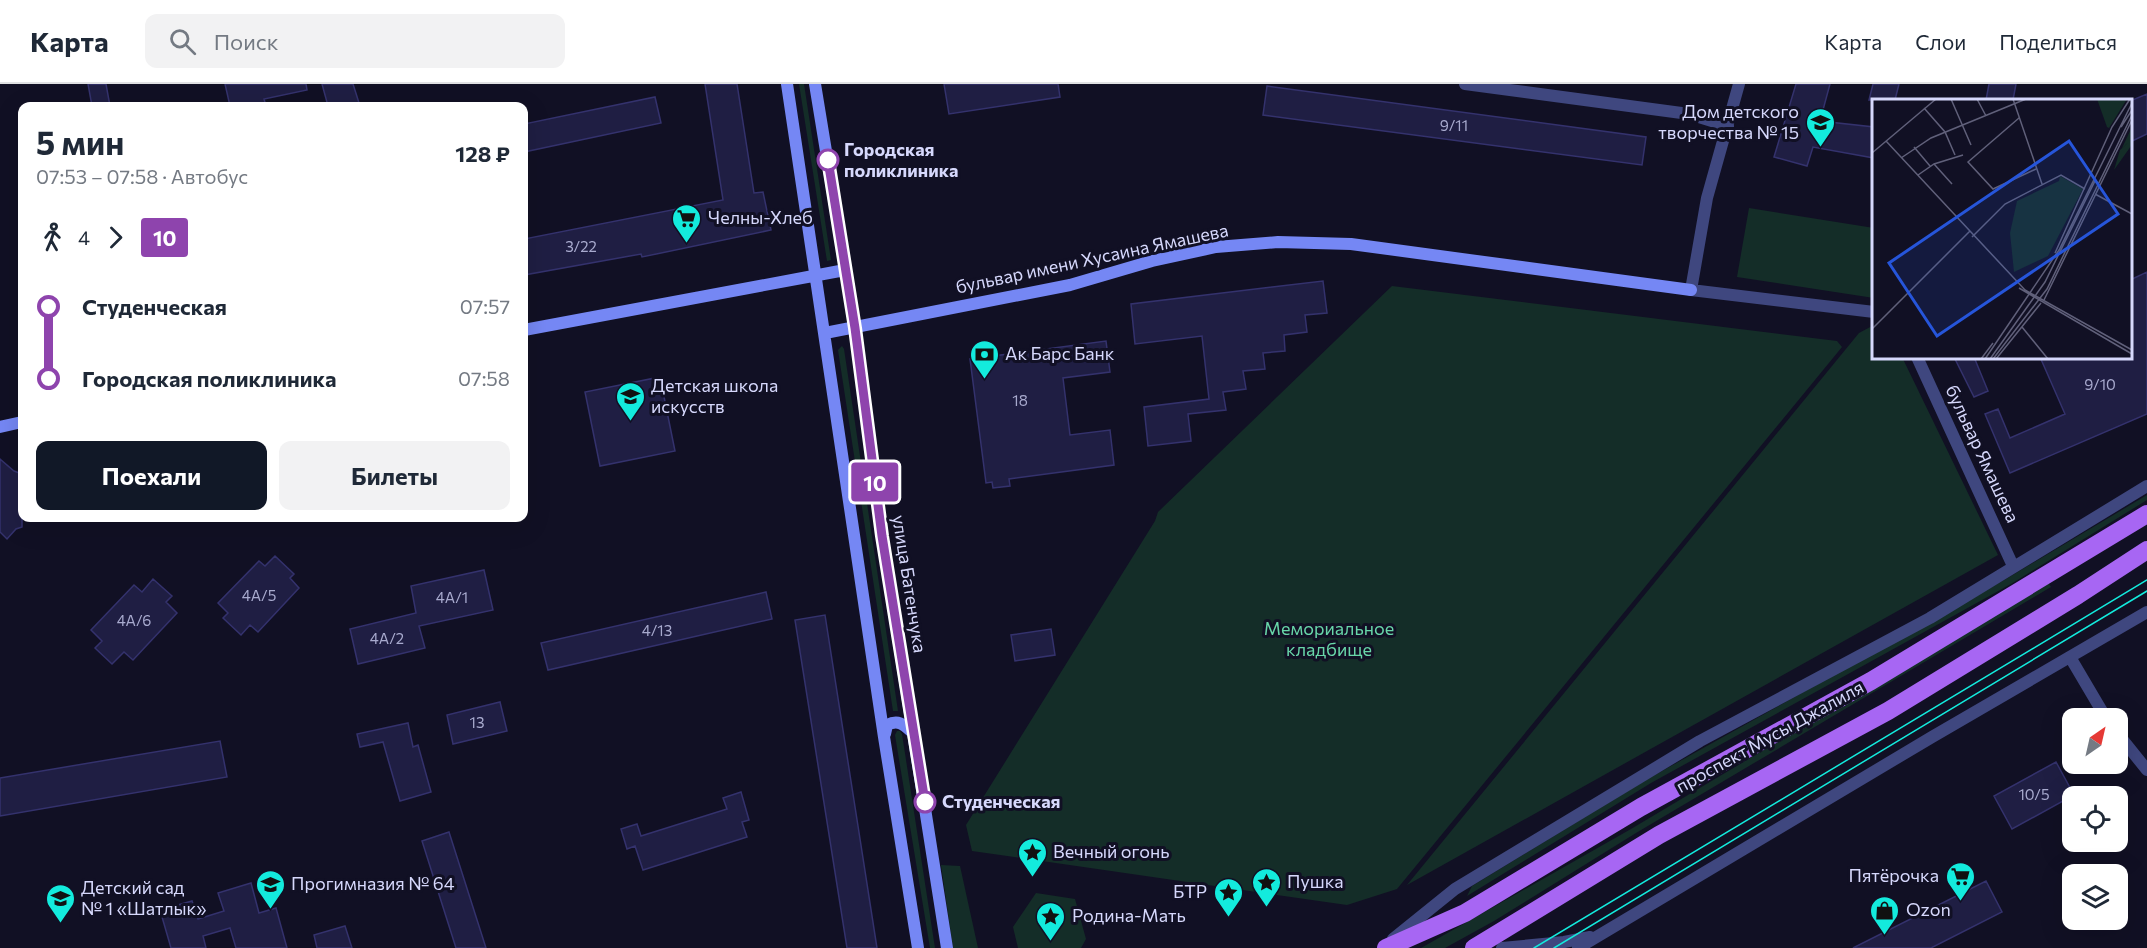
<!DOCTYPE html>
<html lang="ru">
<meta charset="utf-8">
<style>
body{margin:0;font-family:Commissioner,sans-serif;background:#f2f2f3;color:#1f2937;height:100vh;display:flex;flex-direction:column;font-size:22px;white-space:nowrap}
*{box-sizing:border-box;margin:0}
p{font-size:20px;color:#747a83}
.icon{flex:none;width:33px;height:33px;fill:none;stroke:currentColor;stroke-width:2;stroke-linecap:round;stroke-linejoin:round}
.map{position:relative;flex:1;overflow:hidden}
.panel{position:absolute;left:18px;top:18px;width:510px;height:420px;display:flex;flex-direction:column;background:#fff;border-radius:12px;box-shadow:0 6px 24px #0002}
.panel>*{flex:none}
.badge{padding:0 12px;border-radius:4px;font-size:21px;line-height:39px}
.needle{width:39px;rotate:34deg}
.tools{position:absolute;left:2062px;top:624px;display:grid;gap:12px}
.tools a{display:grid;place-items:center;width:66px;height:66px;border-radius:12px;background:#fff;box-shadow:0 6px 24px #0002;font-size:30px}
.map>.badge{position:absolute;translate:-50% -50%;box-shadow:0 0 0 3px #fff}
.legs{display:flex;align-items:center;gap:9px;height:66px;padding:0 18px;font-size:20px}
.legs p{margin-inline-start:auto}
.summary{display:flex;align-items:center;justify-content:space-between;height:102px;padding:0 18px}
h1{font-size:33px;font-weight:700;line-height:45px}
.cta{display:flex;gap:12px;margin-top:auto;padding:12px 18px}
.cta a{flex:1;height:69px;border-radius:12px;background:#111827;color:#fff;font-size:24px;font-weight:700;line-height:69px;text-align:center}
.cta a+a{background:#f2f2f3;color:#1f2937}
ul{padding:0 18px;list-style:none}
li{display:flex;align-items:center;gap:21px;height:72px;font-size:22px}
li i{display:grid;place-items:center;width:9px;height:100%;margin:0 8px;background:currentColor}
li i::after{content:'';width:15px;height:15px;margin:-8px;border:4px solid;border-radius:50%;background:#fff}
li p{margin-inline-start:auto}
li:first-child i{background:linear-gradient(#0000 50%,currentColor 0)}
li:last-child i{background:linear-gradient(currentColor 50%,#0000 0)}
header{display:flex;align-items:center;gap:36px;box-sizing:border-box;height:84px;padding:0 30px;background:#fff;border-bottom:2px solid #e0e1e3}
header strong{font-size:28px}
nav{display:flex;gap:33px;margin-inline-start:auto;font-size:21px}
.search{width:420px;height:54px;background:#f2f2f3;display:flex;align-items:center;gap:15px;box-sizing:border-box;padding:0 21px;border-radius:12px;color:#747a83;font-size:22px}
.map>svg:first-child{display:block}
.green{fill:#142d28}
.building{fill:#1f1e43;stroke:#34326d;stroke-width:1.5}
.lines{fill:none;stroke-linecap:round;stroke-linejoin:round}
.street{stroke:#3f477f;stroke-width:12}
.secondary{stroke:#7587f4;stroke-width:12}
.primary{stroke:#a766f3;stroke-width:18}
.tram{stroke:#13ebdd;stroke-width:1.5}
.line-1-casing{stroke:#fff;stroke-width:14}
.line-1{stroke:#8e44ad;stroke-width:9}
.stop-1-dot{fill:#fff;stroke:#8e44ad;stroke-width:3}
.labels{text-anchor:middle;stroke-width:6;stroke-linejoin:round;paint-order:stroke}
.number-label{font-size:15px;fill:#a8aace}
.poi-label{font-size:18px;fill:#d6d8fc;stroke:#111024;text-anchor:start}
.stop-label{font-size:18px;font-weight:bold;fill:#d6d8fc;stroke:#111024;text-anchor:start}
.street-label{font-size:18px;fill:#d6d8fc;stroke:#111024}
.park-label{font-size:18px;fill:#68d6a9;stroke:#111024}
.inset-road{fill:none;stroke:#60607a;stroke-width:1.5}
.view{fill:#2655da;fill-opacity:0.15;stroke:#2655da;stroke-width:3}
.inset-edge{fill:none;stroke:#d6d8fc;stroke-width:3}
</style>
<header>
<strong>Карта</strong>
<div class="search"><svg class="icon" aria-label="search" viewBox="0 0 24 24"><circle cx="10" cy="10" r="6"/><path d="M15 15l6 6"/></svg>Поиск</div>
<nav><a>Карта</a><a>Слои</a><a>Поделиться</a></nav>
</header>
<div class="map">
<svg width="2147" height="864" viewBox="0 0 2147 864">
<rect width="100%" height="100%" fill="#111024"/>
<path class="green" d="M799 0H804L831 176 827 177Z
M1749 124 1874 144V214L1737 193Z
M1392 202 1837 257 1842 263 1397 805 1347 821 972 767 966 741 1155 437 1158 428Z
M1874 241V273H1902L1998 471 1407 801 1859 249Z
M842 262 844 265 898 627H893L838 266Z
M2147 411V416L2011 500 1651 699 1467 812 1472 802 1646 696 2006 495Z
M2047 497 2051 503 1636 749 1494 837 1445 864H1421L1631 745Z
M897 647H900L902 650 935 864H930L895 651Z
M941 781 960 782 978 864H953Z
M1036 809 1075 815 1086 855 1081 864H1018L1013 843Z"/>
<path class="building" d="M88 0H106L110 22H92Z
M225 0H306L307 6 264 15 266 22H230Z
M322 0H353L360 22H328Z
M705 0H737L754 109 763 108 771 146 642 173 641 170 524 191V155L723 116Z
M944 0H1058L1060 13 949 30Z
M1796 0H1830L1820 37 1874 43V74L1813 63 1807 82 1774 73Z
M1873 0H1899L1895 16H1869Z
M1989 0H2016L2013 16H1986Z
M1267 2 1646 53 1642 81 1263 31Z
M2147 10V50L2130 58V17Z
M655 13 661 39 524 68V40Z
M2147 188V330L2010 389 1985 330 1998 325 2010 354 2065 330 2040 273H2130V196Z
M1323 197 1327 229 1305 231 1307 248 1284 251 1285 267 1263 269 1265 285 1243 287 1246 305 1223 308 1226 326 1188 330 1191 357 1148 362 1144 323 1209 315 1202 252 1135 260 1131 220Z
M1106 257 1110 288 1063 294 1070 351 1110 346 1114 381 1009 395 1010 402 993 404 992 398 986 399 970 275Z
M1954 273H1974L1988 307 1974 313Z
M660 293 675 367 600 382 585 308Z
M0 375 14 387 22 390V443L16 445 7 455 0 448Z
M275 472 294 490 290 494 299 504 258 548 250 541 241 551 223 534 228 529 218 519 259 477 265 482Z
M484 486 493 526 419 542 425 564 358 580 350 545 416 529 411 502Z
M153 495 172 512 166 518 177 529 133 576 124 568 112 580 95 564 102 557 91 546 134 501 142 508Z
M766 508 772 535 548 586 541 559Z
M825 531 858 742 877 864H847L795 536Z
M1051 545 1055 571 1015 577 1011 551Z
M500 618 507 647 453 660 447 631Z
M408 639 413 663 418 661 431 708 400 717 383 658 360 663 357 650Z
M220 657 227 693 0 732V694Z
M2056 678 2074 711 2012 745 1994 712Z
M741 708 749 736 742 738 747 753 643 786 635 762 627 765 621 745 637 740 641 752 727 725 723 714Z
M449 748 486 864H456L422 757Z
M1986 797 2002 828 1931 864H1853Z
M251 799 259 829 276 824 287 864H236L230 844 203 852 206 864H171L160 826 192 817 198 835 224 827 218 809Z
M345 842 352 864H317L314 851Z"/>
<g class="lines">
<path class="street" d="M1465 0 1689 30 1728 42
M1739 0 1707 114 1691 206 1874 228
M1917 273 2013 482
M2070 573 2106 634
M2118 650 2147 686
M1393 855 1455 805 1700 657 1930 534 2147 402
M1502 864 1564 858 1590 853
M1578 864 1932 653 2147 528"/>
<path class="secondary" d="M787 0 884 653 918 864
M815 0 855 244 882 452 947 864
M524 246 845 186
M825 249 1070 201 1152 177 1216 163 1278 158 1351 160 1691 206
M0 343 22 338
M885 650 887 641C899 635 904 641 913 649"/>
<path class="primary" d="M1386 864 1465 829 1641 723 1871 597 2147 430
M1474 864 1659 751 1888 627 2078 511 2147 466"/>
<path class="tram" d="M1534 864 2147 496
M1554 864 2147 507"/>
</g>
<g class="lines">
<defs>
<path id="line-1" d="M828 76 855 244 882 452 925 718"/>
</defs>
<use href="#line-1" class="line-1-casing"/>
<use href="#line-1" class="line-1"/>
</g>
<defs>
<symbol id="school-pin" viewBox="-11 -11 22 30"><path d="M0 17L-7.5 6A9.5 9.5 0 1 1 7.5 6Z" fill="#13ebdd" stroke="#111024"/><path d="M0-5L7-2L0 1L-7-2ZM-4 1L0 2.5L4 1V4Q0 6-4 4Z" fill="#111"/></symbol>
<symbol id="supermarket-pin" viewBox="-11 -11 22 30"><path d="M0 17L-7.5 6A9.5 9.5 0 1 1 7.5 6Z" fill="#13ebdd" stroke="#111024"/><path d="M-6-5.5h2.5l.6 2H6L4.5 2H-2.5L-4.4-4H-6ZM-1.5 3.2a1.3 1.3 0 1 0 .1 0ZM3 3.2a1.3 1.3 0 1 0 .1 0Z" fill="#111"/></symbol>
<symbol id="bank-pin" viewBox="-11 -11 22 30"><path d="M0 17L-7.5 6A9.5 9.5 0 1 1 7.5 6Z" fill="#13ebdd" stroke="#111024"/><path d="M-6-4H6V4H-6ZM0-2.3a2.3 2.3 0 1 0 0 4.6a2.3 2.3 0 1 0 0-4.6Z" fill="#111"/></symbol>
<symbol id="sight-pin" viewBox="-11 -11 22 30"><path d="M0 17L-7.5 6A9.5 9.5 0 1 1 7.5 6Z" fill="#13ebdd" stroke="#111024"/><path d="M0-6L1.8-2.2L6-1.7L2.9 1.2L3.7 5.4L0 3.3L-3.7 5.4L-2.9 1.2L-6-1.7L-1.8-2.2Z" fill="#111"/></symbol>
<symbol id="shop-pin" viewBox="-11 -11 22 30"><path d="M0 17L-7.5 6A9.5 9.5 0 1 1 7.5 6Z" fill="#13ebdd" stroke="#111024"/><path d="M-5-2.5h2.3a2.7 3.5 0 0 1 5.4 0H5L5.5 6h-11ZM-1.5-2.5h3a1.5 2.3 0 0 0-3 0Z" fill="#111"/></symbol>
</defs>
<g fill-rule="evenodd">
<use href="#school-pin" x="1804" y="22" width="33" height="45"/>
<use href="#supermarket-pin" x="670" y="118" width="33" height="45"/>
<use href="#bank-pin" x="968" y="254" width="33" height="45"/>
<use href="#school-pin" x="614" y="296" width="33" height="45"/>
<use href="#sight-pin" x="1016" y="752" width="33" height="45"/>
<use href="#supermarket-pin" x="1944" y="776" width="33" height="45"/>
<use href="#sight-pin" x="1250" y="782" width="33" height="45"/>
<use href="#school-pin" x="254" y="784" width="33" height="45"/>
<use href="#sight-pin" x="1212" y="792" width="33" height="45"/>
<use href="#school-pin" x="44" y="798" width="33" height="45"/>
<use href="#shop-pin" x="1868" y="810" width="33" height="45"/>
<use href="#sight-pin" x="1034" y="816" width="33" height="45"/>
</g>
<g class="stop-1-dot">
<circle cx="828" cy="76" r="10"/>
<circle cx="925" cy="718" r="10"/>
</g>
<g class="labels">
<g class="number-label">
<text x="1454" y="47">9/11</text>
<text x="581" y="168">3/22</text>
<text x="2100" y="306">9/10</text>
<text x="1020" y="322">18</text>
<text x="259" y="517">4А/5</text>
<text x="452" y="519">4А/1</text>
<text x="134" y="542">4А/6</text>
<text x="657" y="552">4/13</text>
<text x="387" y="560">4А/2</text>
<text x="477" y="644">13</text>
<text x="2034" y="716">10/5</text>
</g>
<g class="poi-label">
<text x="1799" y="34" text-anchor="end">Дом детского<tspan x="1799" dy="21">творчества № 15</tspan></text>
<text x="708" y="140">Челны-Хлеб</text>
<text x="1005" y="276">Ак Барс Банк</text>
<text x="651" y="308">Детская школа<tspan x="651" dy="21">искусств</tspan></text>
<text x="1053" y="774">Вечный огонь</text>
<text x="1939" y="798" text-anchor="end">Пятёрочка</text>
<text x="1287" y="804">Пушка</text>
<text x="291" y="806">Прогимназия № 64</text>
<text x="81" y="810">Детский сад<tspan x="81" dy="21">№ 1 «Шатлык»</tspan></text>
<text x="1207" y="814" text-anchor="end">БТР</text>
<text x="1906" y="832">Ozon</text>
<text x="1072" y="838">Родина-Мать</text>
</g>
<g class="stop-label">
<text x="844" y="72">Городская<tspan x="844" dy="21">поликлиника</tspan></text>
<text x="942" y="724">Студенческая</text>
</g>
<g class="street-label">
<text transform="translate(1092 175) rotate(-12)" y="6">бульвар имени Хусаина Ямашева</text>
<text transform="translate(1982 370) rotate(65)" y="6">бульвар Ямашева</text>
<text transform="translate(909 500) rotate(81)" y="6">улица Батенчука</text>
<text transform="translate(1770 653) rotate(-29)" y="6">проспект Мусы Джалиля</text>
</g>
<g class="park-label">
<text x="1329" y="551">Мемориальное<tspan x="1329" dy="21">кладбище</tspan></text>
</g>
</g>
<g transform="translate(1872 15)">
<rect width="260" height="260" fill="#111024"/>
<path d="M225 0H255L237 29 235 28ZM259 30V47L242 71 248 51 258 42 250 49ZM188 77 211 90 176 157 142 173 138 134 145 102 187 82Z" fill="#142d28"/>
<path class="inset-road" d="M79 0 99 46M105 0 114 17M141 0 170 85M52 9 73 33 83 56M147 19 96 63 121 90 164 70M249 28 260 11M14 42 153 191 260 251M42 48 58 67M0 54 64 0M29 59 59 39 154 0M62 65 80 85M46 76 62 65 91 56M223 95 260 115M100 138 133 105 189 76 213 90M183 154 240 28 258 0M147 189 260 255M172 201 260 21M150 228 176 260M0 230 98 132M109 260 121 244M113 260 187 151 260 4M118 260 173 183 223 82M121 260 175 190 260 16M124 260 169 204"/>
<path class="view" d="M197 42 246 115 65 237 17 164Z"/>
<rect width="260" height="260" class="inset-edge"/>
</g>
</svg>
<div class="tools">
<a><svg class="needle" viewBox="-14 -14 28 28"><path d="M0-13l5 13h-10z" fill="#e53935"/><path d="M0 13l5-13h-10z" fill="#747a83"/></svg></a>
<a><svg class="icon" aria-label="locate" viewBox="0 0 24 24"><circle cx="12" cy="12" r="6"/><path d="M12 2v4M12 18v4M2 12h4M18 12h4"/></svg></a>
<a><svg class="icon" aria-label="layers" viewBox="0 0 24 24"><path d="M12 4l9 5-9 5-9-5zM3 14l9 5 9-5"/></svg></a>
</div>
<b class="badge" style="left:875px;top:398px;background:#8e44ad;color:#fff">10</b>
<section class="panel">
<div class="summary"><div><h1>5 мин</h1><p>07:53 – 07:58 · Автобус</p></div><b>128 ₽</b></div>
<div class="legs"><svg class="icon" aria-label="walk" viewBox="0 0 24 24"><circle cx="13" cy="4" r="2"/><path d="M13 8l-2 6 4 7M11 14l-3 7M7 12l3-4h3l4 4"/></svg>4<svg class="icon" aria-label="forward" viewBox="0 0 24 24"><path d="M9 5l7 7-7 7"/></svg><b class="badge" style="background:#8e44ad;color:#fff">10</b></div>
<ul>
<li><i style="color:#8e44ad"></i><b>Студенческая</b><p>07:57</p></li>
<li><i style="color:#8e44ad"></i><b>Городская поликлиника</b><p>07:58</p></li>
</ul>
<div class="cta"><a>Поехали</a><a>Билеты</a></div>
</section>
</div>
